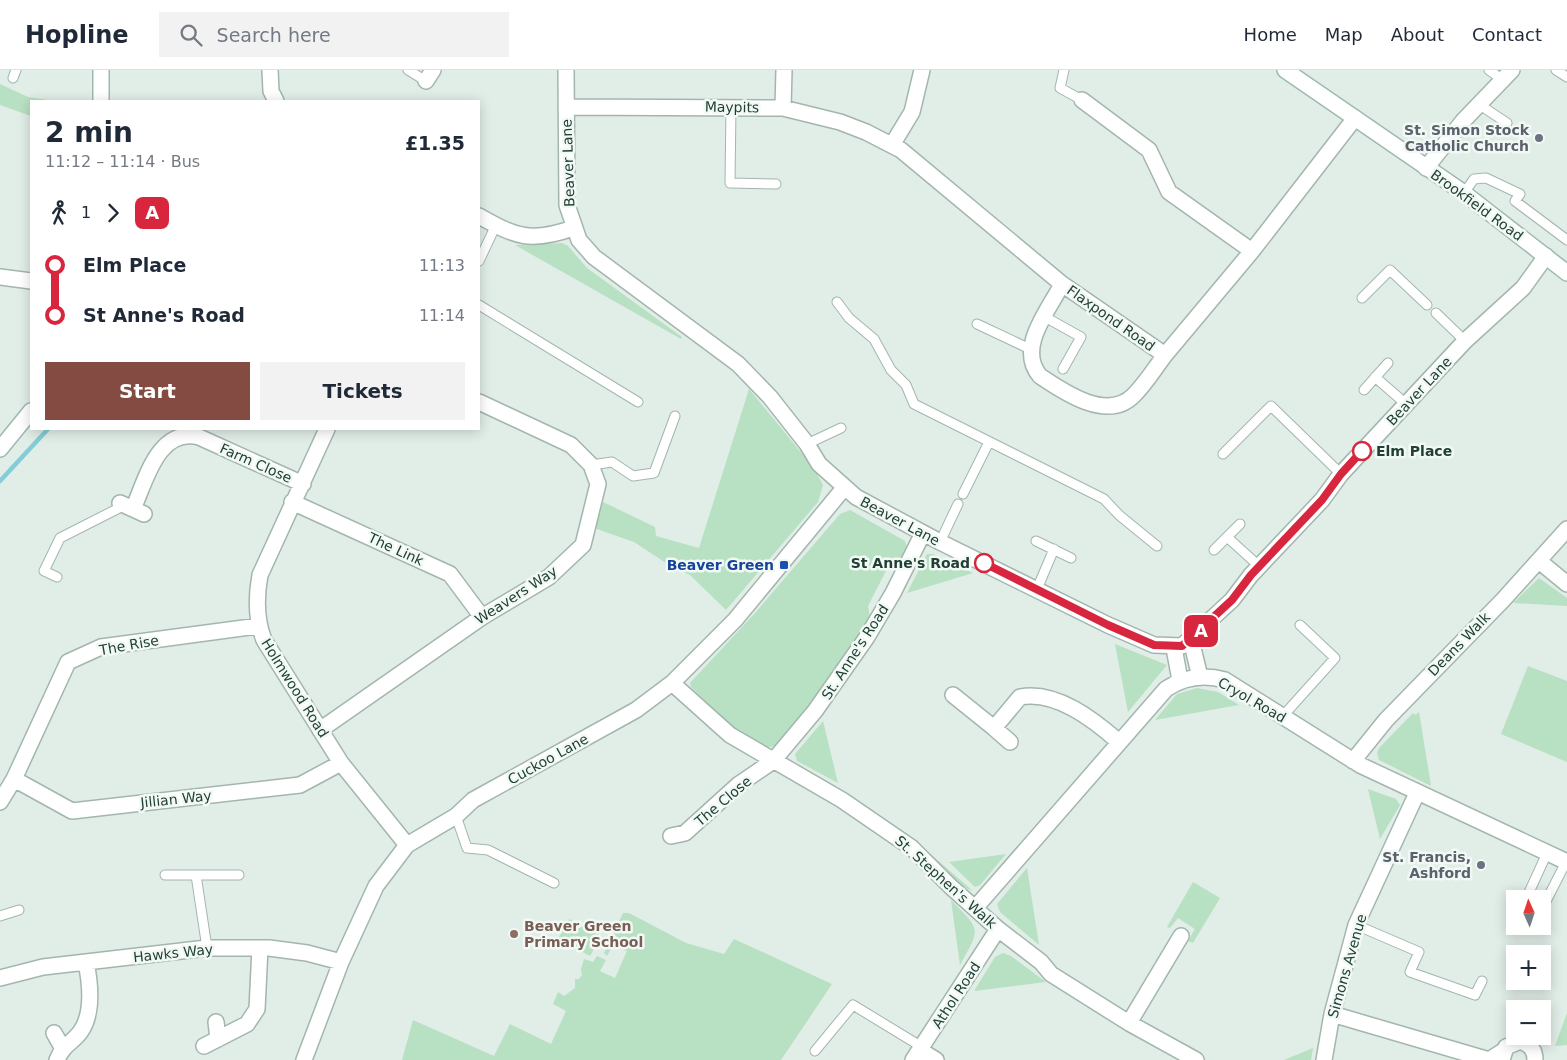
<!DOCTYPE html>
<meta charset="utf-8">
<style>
body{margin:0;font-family:"DejaVu Sans",sans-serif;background:#f2f2f3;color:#1f2937;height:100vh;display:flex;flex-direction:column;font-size:19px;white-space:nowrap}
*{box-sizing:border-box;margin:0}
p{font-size:16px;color:#747a83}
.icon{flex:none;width:28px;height:28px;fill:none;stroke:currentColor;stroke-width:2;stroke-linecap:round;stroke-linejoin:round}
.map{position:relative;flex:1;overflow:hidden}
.side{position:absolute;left:30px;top:30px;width:450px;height:330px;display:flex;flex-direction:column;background:#fff;border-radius:0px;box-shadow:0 2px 12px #0003}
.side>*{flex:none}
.badge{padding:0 10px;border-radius:8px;font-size:18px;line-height:32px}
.needle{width:32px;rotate:357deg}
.tools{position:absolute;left:1506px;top:820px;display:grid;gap:10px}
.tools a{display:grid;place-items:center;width:45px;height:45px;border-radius:0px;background:#fff;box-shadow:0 2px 12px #0003;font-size:25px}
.map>.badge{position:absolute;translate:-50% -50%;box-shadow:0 0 0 2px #fff}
.legs{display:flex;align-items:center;gap:8px;height:55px;padding:0 15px;font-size:16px}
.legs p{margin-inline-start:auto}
.overview{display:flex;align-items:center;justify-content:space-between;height:85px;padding:0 15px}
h1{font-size:28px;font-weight:800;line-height:38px}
.button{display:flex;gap:10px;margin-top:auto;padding:10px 15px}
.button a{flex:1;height:58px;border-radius:0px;background:#834b41;color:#fff;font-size:20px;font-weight:800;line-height:58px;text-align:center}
.button a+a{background:#f2f2f3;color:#1f2937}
ul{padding:0 15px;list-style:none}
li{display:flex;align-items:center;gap:18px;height:50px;font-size:19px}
li i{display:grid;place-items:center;width:8px;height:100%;margin:0 6px;background:currentColor}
li i::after{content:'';width:12px;height:12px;margin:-6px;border:4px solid;border-radius:50%;background:#fff}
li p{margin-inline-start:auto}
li:first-child i{background:linear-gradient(#0000 50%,currentColor 0)}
li:last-child i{background:linear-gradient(currentColor 50%,#0000 0)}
header{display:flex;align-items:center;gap:30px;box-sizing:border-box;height:70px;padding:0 25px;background:#fff;border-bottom:1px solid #e0e1e3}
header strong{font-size:24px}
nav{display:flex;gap:28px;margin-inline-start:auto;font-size:18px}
.search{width:350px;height:45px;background:#f2f2f3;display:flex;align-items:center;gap:12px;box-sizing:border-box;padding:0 18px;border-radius:0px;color:#747a83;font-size:19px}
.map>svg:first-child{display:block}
.green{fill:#b8e0c2}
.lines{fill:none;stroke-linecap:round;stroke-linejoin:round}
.stream{stroke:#84ccd7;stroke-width:4.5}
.lane-casing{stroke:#a3b6ae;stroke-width:11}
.street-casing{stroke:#a3b6ae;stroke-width:18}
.secondary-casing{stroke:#9ebab0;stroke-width:18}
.lane{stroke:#fff;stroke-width:9}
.street{stroke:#fff;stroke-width:15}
.secondary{stroke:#fff;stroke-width:15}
.line-1-casing{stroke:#fff;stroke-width:11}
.line-1{stroke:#d7263d;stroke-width:8}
.worship-dot{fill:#6b7280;stroke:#f2f9f5;stroke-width:2}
.stop-1-dot{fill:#fff;stroke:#d7263d;stroke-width:2.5}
.transit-dot{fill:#1a4fb4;stroke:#f2f9f5;stroke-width:2}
.education-dot{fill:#8d6e63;stroke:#f2f9f5;stroke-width:2}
.labels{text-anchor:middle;stroke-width:5;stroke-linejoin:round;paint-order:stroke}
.street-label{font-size:14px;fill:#204036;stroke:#f2f9f5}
.worship-label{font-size:14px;font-weight:bold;fill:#5b616d;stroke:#f2f9f5;text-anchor:end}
.stop-label{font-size:14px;font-weight:bold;fill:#204036;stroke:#f2f9f5;text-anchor:start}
.transit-label{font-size:14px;font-weight:bold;fill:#164399;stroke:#f2f9f5;text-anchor:end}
.education-label{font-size:14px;font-weight:bold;fill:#785e54;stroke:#f2f9f5;text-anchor:start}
</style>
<header>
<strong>Hopline</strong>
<div class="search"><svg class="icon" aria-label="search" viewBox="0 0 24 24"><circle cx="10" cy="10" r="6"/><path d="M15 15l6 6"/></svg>Search here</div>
<nav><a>Home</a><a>Map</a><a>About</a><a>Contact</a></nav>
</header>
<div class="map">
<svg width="1567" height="990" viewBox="0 0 1567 990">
<rect width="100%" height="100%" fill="#e1ede7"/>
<path class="green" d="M0 14 28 27 55 31H31V46L0 35Z
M562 173 568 176 587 198 682 267 681 269 515 175Z
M749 319 813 397 823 415 818 432 726 540 690 505 669 495 634 472 594 458 603 432 655 457 656 466 699 478Z
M850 440 905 471 907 478 903 487 891 491 868 536 870 548 830 611 776 676C772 676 768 678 764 677 745 673 706 632 691 617L690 613 755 543 840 444Z
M927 484H933L973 503 907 523Z
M1539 508 1567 528V536L1513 533Z
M1115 574 1167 595 1128 642Z
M1528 596 1567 611V692L1501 664Z
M1197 618 1218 622 1239 635 1155 650 1177 624Z
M1419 642 1431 716 1379 690 1377 683 1379 678 1413 643 1415 645Z
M823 651 838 713 797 691 795 684Z
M1368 719 1396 729 1400 735 1380 769Z
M919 774 973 821 966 818 916 775Z
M1006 784 980 815 975 817 949 792Z
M1027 798 1039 875 1000 842 997 834Z
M1193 812 1220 828 1193 873 1188 871 1195 859 1178 848 1170 858 1167 857Z
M951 830C981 861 981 857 960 895Z
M623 843H629L686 873 724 884 734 869 832 914 781 990H402L413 950 494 986 510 954 551 974 566 941 553 934 558 922 564 926 575 918V909H579L582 905 581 899 584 889 593 892 597 886 606 890 600 901 615 908 627 881 613 875 607 886 604 883Z
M569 849 601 866 590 886 558 869Z
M1003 883 1011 886 1046 912 974 921 995 887Z
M1567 943V975L1555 976Z
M1313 978 1311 990H1284Z"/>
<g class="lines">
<path class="stream" d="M0 411 48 359"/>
<defs>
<path id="lane" d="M408 0 426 11
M1064 0 1060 18 1082 30
M1489 0 1503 10
M1556 0 1567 7
M13 8 16 0
M1480 35 1507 53
M731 37 730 113 776 114
M1464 123 1474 109 1486 108 1520 124 1515 131 1567 170
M479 191 496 155
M1362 228 1390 200 1427 235
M837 232 849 248 874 269 891 300 906 315 914 334 1104 429 1119 445 1157 476
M479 235 638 332
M1436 243 1465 271
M1045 247 1081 267 1063 299
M977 254 1030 279
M1375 307 1406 334
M1364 320 1388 293
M807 374 841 358
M1223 384 1271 336 1341 404
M591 395 612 392 633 406 654 403 675 346
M963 424 989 372
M1227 467 1259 496
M1036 471 1071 488
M940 472 958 434
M1214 480 1240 454
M57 507 44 501 60 468 125 435
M1037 519 1054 479
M1282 647 1335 588 1300 555
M456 746 467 778 488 780 554 813
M165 805H239
M196 805 207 878
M1526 829 1547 783
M1542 839 1566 792
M0 846 19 840
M1514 852 1515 850
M1356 855 1419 882 1410 902 1475 925 1482 911
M815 981 853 935 922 977"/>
<path id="street" d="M270 0 271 21 276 31
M566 0 567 135 579 170 594 187 738 294 770 327 807 374 819 394 856 427 940 472 1108 555 1154 575 1182 576 1232 530 1251 505 1322 430 1341 404 1465 271 1523 218 1546 186
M426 11 433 0
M1082 30 1149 80 1169 122 1252 181
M566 37 783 38 840 52 866 62 901 80 1062 214 1165 285 1252 181 1355 48
M783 38 784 0
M892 75 912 42 922 0
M1426 98 1463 51 1512 0
M479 146C516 167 531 173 573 158
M0 207 31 211
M1062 214C1049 240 1016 278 1040 306 1065 323 1108 352 1134 325 1146 313 1155 298 1165 285
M327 359 260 505C256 527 256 550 264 570L341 693 407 775
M292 432 450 504 482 547
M120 433 144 444
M133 439C146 410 158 357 199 367L303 414
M1539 491 1567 514
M1191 570 1200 607
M1174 578 1180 610
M672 613 730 665 842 730 912 778 950 816 998 859 1041 892 1051 904 1129 953 1196 990
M953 625 994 658 1020 627C1056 620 1094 650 1119 672
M994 658 1010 672
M320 660 482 547 549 507 583 475 598 414 591 395 571 375 479 332
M1353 691 1386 650 1503 530 1567 459
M14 709 72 741 300 715 341 693
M0 732 14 709 68 592 101 577 258 556
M671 766 685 763 738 715 773 691 815 641 867 567 893 523 923 463
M976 837 1166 619C1184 607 1203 604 1225 610L1360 695 1567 792
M0 908 43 897 207 878H269L307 883 341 892
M1332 944 1489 990 1503 981
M216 952 218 969
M1129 953 1181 866
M54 963 62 977
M204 976 247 954 257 939 260 878
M920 980 936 990
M57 990C64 973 73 973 81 961 94 942 90 912 86 892
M304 990 341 892 376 816 407 775 456 746 473 730 636 640 672 613 735 550 844 418
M913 990 998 859
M1324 990 1332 944 1356 855 1417 723
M1502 990 1506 977 1520 971C1530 974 1535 980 1535 990"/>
<path id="secondary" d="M1285 0 1464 123 1567 203
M101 31V0
M0 379 31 341"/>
</defs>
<use href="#lane" class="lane-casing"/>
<use href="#street" class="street-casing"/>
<use href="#secondary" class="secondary-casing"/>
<use href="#lane" class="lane"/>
<use href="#street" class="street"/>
<use href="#secondary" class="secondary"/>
</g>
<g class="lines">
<defs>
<path id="line-1" d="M984 493 1108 555 1154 575 1182 576 1232 530 1251 505 1322 430 1341 404 1362 381"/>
</defs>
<use href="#line-1" class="line-1-casing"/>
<use href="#line-1" class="line-1"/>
</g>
<g class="worship-dot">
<circle cx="1539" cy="68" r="5"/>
<circle cx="1481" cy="795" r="5"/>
</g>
<g class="stop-1-dot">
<circle cx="1362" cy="381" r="9"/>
<circle cx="984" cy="493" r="9"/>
</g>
<rect class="transit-dot" x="779" y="490" width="10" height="10" rx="2.5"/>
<circle class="education-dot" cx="514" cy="864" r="5"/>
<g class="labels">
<g class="street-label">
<text transform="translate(732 37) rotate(1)" y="5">Maypits</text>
<text transform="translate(568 93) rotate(-92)" y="5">Beaver Lane</text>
<text transform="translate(1477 135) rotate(36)" y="5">Brookfield Road</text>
<text transform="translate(1111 248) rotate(35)" y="5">Flaxpond Road</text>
<text transform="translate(1419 321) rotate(-47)" y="5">Beaver Lane</text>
<text transform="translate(256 393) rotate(24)" y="5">Farm Close</text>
<text transform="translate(900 451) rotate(28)" y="5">Beaver Lane</text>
<text transform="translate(396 479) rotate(25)" y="5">The Link</text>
<text transform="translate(516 525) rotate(-33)" y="5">Weavers Way</text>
<text transform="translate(1459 574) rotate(-46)" y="5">Deans Walk</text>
<text transform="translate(129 575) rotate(-10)" y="5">The Rise</text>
<text transform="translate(855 582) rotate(-57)" y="5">St. Anne's Road</text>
<text transform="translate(295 618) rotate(58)" y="5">Holmwood Road</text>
<text transform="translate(1252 630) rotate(30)" y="5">Cryol Road</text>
<text transform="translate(548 689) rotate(-29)" y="5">Cuckoo Lane</text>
<text transform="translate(176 729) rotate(-6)" y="5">Jillian Way</text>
<text transform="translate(723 731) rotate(-40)" y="5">The Close</text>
<text transform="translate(946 812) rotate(42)" y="5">St. Stephen's Walk</text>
<text transform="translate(173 883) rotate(-6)" y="5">Hawks Way</text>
<text transform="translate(1347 896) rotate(-74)" y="5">Simons Avenue</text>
<text transform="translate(956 925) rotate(-57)" y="5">Athol Road</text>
</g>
<g class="worship-label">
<text x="1529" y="65">St. Simon Stock<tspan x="1529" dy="16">Catholic Church</tspan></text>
<text x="1471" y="792">St. Francis,<tspan x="1471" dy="16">Ashford</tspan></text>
</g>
<g class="stop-label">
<text x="1376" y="386">Elm Place</text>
<text x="970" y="498" text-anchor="end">St Anne's Road</text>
</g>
<g class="transit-label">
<text x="774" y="500">Beaver Green</text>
</g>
<g class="education-label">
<text x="524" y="861">Beaver Green<tspan x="524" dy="16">Primary School</tspan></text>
</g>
</g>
</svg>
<div class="tools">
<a><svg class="needle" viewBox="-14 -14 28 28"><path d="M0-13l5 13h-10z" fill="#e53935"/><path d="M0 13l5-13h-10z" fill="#747a83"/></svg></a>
<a>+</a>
<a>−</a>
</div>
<b class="badge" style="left:1201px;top:561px;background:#d7263d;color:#fff">A</b>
<section class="side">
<div class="overview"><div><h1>2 min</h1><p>11:12 – 11:14 · Bus</p></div><b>£1.35</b></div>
<div class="legs"><svg class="icon" aria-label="walk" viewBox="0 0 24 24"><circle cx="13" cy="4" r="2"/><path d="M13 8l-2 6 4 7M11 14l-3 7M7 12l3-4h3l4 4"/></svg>1<svg class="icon" aria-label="forward" viewBox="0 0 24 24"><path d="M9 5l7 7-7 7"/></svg><b class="badge" style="background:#d7263d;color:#fff">A</b></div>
<ul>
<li><i style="color:#d7263d"></i><b>Elm Place</b><p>11:13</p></li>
<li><i style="color:#d7263d"></i><b>St Anne's Road</b><p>11:14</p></li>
</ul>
<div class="button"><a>Start</a><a>Tickets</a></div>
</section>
</div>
